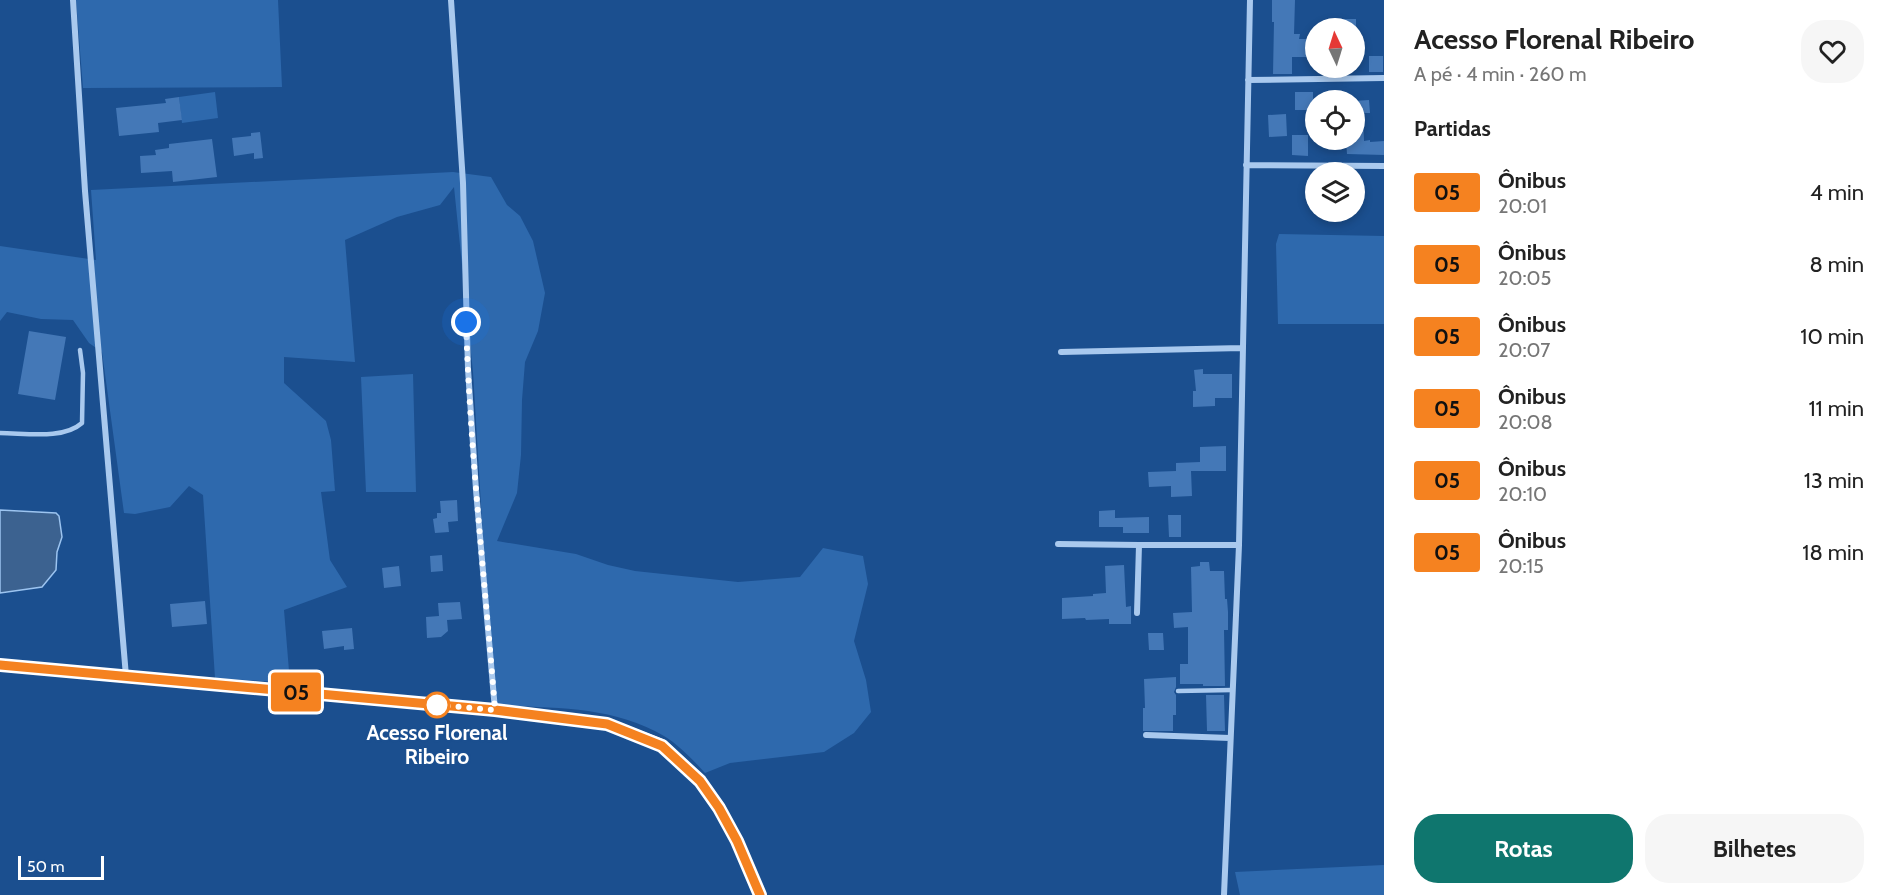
<!DOCTYPE html>
<html lang="pt">
<meta charset="utf-8">
<style>
body{margin:0;font-family:Cabin,sans-serif;background:#f6f6f6;color:#222;height:100vh;display:flex;flex-direction:column;font-size:22px;white-space:nowrap}
*{box-sizing:border-box;margin:0}
p{font-size:20px;color:#767676}
.icon{flex:none;width:33px;height:33px;fill:none;stroke:currentColor;stroke-width:2;stroke-linecap:round;stroke-linejoin:round}
.map{position:relative;flex:1;overflow:hidden}
.panel{display:flex;flex-direction:column;background:#fff;width:510px}
.panel>*{flex:none}
.badge{padding:0 12px;border-radius:4px;font-size:21px;line-height:39px}
.needle{width:39px;rotate:356deg}
.tools{position:absolute;left:1305px;top:18px;display:grid;gap:12px}
.tools a{display:grid;place-items:center;width:60px;height:60px;border-radius:50%;background:#fff;box-shadow:0 3px 9px #0003;font-size:30px}
.scale{position:absolute;left:18px;bottom:15px;width:86px;box-sizing:border-box;padding-left:6px;border:3px solid #fff;border-top:0;font-size:16px;line-height:21px;white-space:nowrap;color:#fff;-webkit-text-stroke:4px #1b4f8f;paint-order:stroke}
.you{position:absolute;width:30px;height:30px;margin:-15px;border:4px solid #fff;border-radius:50%;background:#1a73e8;box-shadow:0 0 0 9px #1a73e833}
.map>.badge{position:absolute;translate:-50% -50%;box-shadow:0 0 0 3px #fff}
h2{padding:0 30px;font-size:22px;line-height:54px}
.round{display:grid;place-items:center;flex:none;width:63px;height:63px;border-radius:24px;background:#f6f6f6}
.head{display:flex;align-items:center;justify-content:space-between;height:102px;padding:0 30px}
h1{font-size:28px;font-weight:700;line-height:45px}
.action{display:flex;gap:12px;margin-top:auto;padding:12px 30px}
.action a{flex:1;height:69px;border-radius:24px;background:#0f766e;color:#fff;font-size:24px;font-weight:700;line-height:69px;text-align:center}
.action a+a{background:#f6f6f6;color:#222}
ul{padding:0;list-style:none}
li{display:flex;align-items:center;gap:18px;height:72px;padding:0 30px}
li div{flex:1}
li b{display:block;font-size:22px}
li em{font-style:normal}
li .badge{min-width:66px;font-weight:700;text-align:center}
main{display:flex;flex:1;min-height:0}
.map>svg:first-child{display:block}
.green{fill:#2e69ad}
.water{fill:#3c6290;stroke:#9cc4f0;stroke-width:1.5}
.building{fill:#4478b7}
.lines{fill:none;stroke-linecap:round;stroke-linejoin:round}
.lane{stroke:#a9c9ee;stroke-width:4.5}
.street{stroke:#a9c9ee;stroke-width:6}
.secondary{stroke:#d6e6fa;stroke-width:12}
.line-casing{stroke:#fff;stroke-width:14}
.line{stroke:#f58220;stroke-width:9}
.walk{stroke:#fff;stroke-width:6;stroke-dasharray:0 10.8}
.stop-dot{fill:#fff;stroke:#f58220;stroke-width:3}
.labels{text-anchor:middle;stroke-width:4.5;stroke-linejoin:round;paint-order:stroke}
.stop-label{font-size:21px;font-weight:bold;fill:#fff;stroke:#1b4f8f}
</style>
<main>
<div class="map">
<svg width="1384" height="895" viewBox="0 0 1384 895">
<rect width="100%" height="100%" fill="#1b4f8f"/>
<path class="green" d="M76 0H278L282 87 83 88Z
M215 92 218 118 182 123 179 97Z
M453 172 491 177 507 205 520 216 533 241 545 293 538 331 525 362 522 400 521 455 517 493 497 541 576 554 608 565 635 571 738 582 800 577 823 548 863 556 868 584 854 641 866 680 871 712 854 733 824 752 730 763 705 773C693 760 679 745 664 736 612 705 551 708 493 705L473 372 454 187 440 205 397 217 345 240 355 362 284 357V383L326 421 331 440 335 491 321 492 330 560 347 587 284 610 290 683 215 678 203 495 189 486 170 507 135 514 124 513 102 352 89 343 73 320 41 319 7 312 0 321V246L96 260 91 190Z
M1279 234 1384 236V324H1278L1276 244Z
M413 374 416 492H366L361 377Z
M1384 865V895H1240L1235 872Z"/>
<path class="water" d="M0 510 56 513 59 516 62 537 57 552 56 570 42 587 0 593Z"/>
<path class="building" d="M1272 0H1295L1294 34H1300L1299 39H1316V57H1292V74H1273L1274 22H1272Z
M1334 19H1356V28H1335Z
M1369 56H1383V72H1369Z
M1295 92H1313V110H1295Z
M179 97 182 120 158 123 159 132 119 136 116 108 166 103 165 99Z
M1369 100 1370 113H1363L1364 141 1370 140V142L1384 141V155L1347 154 1346 140H1354V101Z
M1286 114 1287 136 1269 137 1268 115Z
M260 132 263 158 254 159V153L234 156 232 138 251 136V133Z
M1292 135H1308V156L1292 155Z
M212 139 217 177 173 182 172 171 141 173 140 156 156 155 155 150 169 148V144Z
M29 331 66 337 55 400 18 394Z
M1203 369V374H1232V398H1215V406L1193 407V391H1196L1194 370Z
M1226 446V471H1191L1192 496 1171 497V486L1149 487 1148 472 1176 471V463L1200 462V447Z
M457 500 458 521 448 522 449 532 435 533 433 519 437 518V513H441L440 501Z
M1115 510V518L1149 517V533H1123V527H1099V511Z
M1168 515H1181V537H1169Z
M442 555 443 571 431 572 430 556Z
M1200 562H1209L1210 571H1224L1225 599H1227L1228 612V630H1224L1225 686H1203V684H1180V664H1188V627L1174 628 1173 613 1192 612 1191 567 1200 566Z
M1124 565 1126 607 1131 606V624H1109V619L1086 620 1085 618 1062 619V598L1093 596V594L1106 593 1105 566Z
M399 566 401 586 384 588 382 568Z
M205 601 207 624 172 627 170 604Z
M460 602 462 619 447 620 448 631 441 637 427 638 426 617 439 616 438 603Z
M352 628 354 649 344 650V646L324 649 322 631Z
M1148 633H1163L1164 650H1149Z
M1176 677V687L1174 692 1176 695V715H1173V731H1143V708H1145L1144 679Z
M1206 695H1224L1225 731H1207Z"/>
<g class="lines">
<path class="lane" d="M0 433C25 433 63 440 82 423L83 373 80 350
M1178 691 1232 690"/>
<path class="street" d="M73 0 85 191 126 676
M451 0 463 183 468 369 476 490 495 710
M1248 80 1384 78
M1246 165 1384 166
M1061 352 1242 348
M1058 544 1139 545H1239
M1137 613 1139 545
M1146 735 1230 738
M1224 895 1239 545 1250 0"/>
<path class="secondary" d="M0 665 495 710 607 724 662 745 700 781 719 808 737 841 760 895"/>
</g>
<g class="lines">
<defs>
<path id="line" d="M0 665 495 710 607 724 662 746 700 781 719 808 737 841 760 895"/>
</defs>
<use href="#line" class="line-casing"/>
<use href="#line" class="line"/>
<path class="walk" d="M437 705 495 710C485 581 470 452 466 322"/>
</g>
<circle class="stop-dot" cx="437" cy="705" r="12"/>
<g class="labels">
<g class="stop-label">
<text x="437" y="740">Acesso Florenal<tspan x="437" dy="24">Ribeiro</tspan></text>
</g>
</g>
</svg>
<div class="tools">
<a><svg class="needle" viewBox="-14 -14 28 28"><path d="M0-13l5 13h-10z" fill="#e53935"/><path d="M0 13l5-13h-10z" fill="#767676"/></svg></a>
<a><svg class="icon" aria-label="locate" viewBox="0 0 24 24"><circle cx="12" cy="12" r="6"/><path d="M12 2v4M12 18v4M2 12h4M18 12h4"/></svg></a>
<a><svg class="icon" aria-label="layers" viewBox="0 0 24 24"><path d="M12 4l9 5-9 5-9-5zM3 14l9 5 9-5"/></svg></a>
</div>
<div class="scale">50 m</div>
<div class="you" style="left:466px;top:322px"></div>
<b class="badge" style="left:296px;top:692px;background:#f58220;color:#111">05</b>
</div>
<section class="panel">
<div class="head"><div><h1>Acesso Florenal Ribeiro</h1><p>A pé · 4 min · 260 m</p></div><a class="round"><svg class="icon" aria-label="heart" viewBox="0 0 24 24"><path d="M12 20l-8-8c-3-5 5-10 8-4 3-6 11-1 8 4z"/></svg></a></div>
<h2>Partidas</h2>
<ul>
<li><span class="badge" style="background:#f58220;color:#111">05</span><div><b>Ônibus</b><p>20:01</p></div><em>4 min</em></li>
<li><span class="badge" style="background:#f58220;color:#111">05</span><div><b>Ônibus</b><p>20:05</p></div><em>8 min</em></li>
<li><span class="badge" style="background:#f58220;color:#111">05</span><div><b>Ônibus</b><p>20:07</p></div><em>10 min</em></li>
<li><span class="badge" style="background:#f58220;color:#111">05</span><div><b>Ônibus</b><p>20:08</p></div><em>11 min</em></li>
<li><span class="badge" style="background:#f58220;color:#111">05</span><div><b>Ônibus</b><p>20:10</p></div><em>13 min</em></li>
<li><span class="badge" style="background:#f58220;color:#111">05</span><div><b>Ônibus</b><p>20:15</p></div><em>18 min</em></li>
</ul>
<div class="action"><a>Rotas</a><a>Bilhetes</a></div>
</section>
</main>
